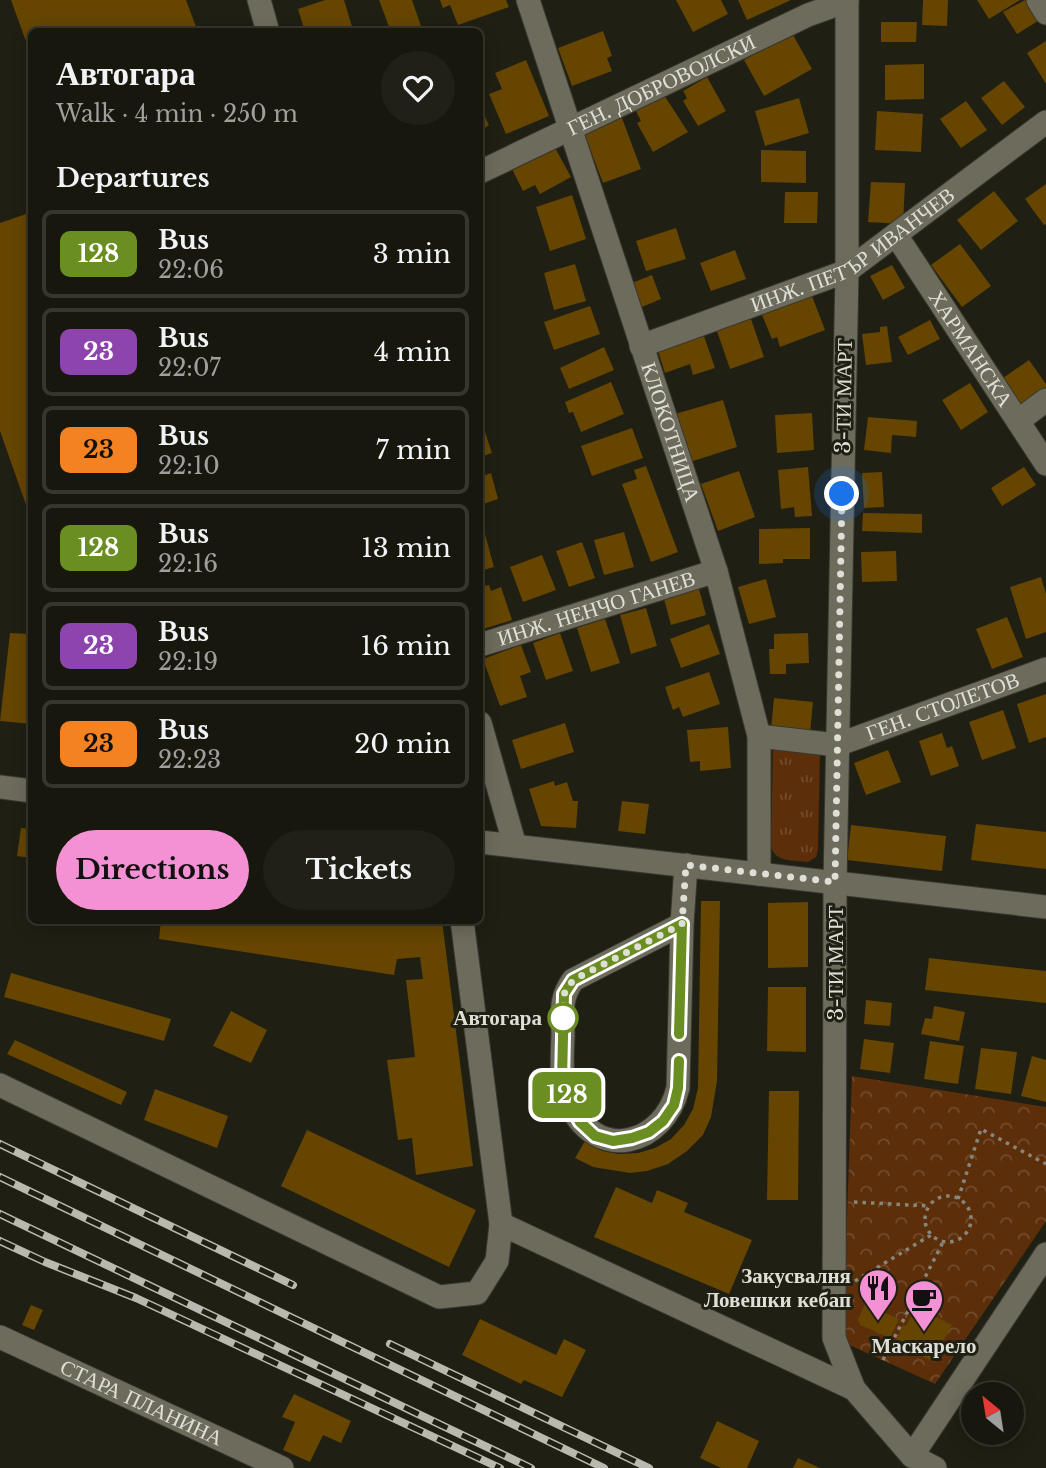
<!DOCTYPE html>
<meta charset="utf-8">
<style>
body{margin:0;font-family:"Libre Baskerville",serif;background:#212017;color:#f1f3f6;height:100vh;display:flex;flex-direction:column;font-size:26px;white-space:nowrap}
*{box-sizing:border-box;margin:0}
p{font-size:23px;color:#9f9f9e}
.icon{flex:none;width:38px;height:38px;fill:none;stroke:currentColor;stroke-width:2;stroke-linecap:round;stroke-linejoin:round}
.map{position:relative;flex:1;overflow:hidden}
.details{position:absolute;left:28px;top:28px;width:455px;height:896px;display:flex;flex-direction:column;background:#18170e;border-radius:10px;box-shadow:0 4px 18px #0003,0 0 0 2px #36362e}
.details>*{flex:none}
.badge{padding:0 14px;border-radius:10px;font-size:24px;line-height:46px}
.needle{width:46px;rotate:330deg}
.tools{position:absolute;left:961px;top:1382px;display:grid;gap:14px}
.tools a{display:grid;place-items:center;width:63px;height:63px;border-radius:50%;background:#18170e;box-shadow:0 4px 18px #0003,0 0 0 2px #36362e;font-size:35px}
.you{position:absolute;width:35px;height:35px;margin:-18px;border:5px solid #fff;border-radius:50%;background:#1a73e8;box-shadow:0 0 0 10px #1a73e833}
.map>.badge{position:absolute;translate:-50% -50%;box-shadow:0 0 0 4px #fff}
h2{padding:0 28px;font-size:26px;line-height:63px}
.round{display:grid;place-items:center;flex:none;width:74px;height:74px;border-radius:37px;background:#212017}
.summary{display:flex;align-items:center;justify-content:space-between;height:119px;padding:0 28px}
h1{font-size:33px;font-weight:800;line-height:52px}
.action{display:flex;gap:14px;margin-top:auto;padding:14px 28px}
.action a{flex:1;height:80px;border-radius:42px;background:#f491d4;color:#111;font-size:28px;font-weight:800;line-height:80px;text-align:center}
.action a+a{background:#212017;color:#f1f3f6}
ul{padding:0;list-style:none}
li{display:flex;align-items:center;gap:21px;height:88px;margin:0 14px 10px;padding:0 14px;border:4px solid #36362e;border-radius:10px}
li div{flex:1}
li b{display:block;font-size:26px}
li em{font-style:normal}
li .badge{min-width:77px;font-weight:700;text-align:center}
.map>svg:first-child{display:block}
.grass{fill:url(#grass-tufts)}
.park{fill:url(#park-crowns)}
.building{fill:#654500}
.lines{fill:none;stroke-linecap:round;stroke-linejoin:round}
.minor-casing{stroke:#393831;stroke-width:25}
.path{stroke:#87867c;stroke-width:3.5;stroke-dasharray:3.5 5;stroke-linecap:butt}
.minor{stroke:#6c6b5c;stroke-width:23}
.rail-casing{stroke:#bab9b0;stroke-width:8}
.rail{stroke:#201f13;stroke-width:5;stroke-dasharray:16;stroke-linecap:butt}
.line-casing{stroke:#fff;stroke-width:16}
.line{stroke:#6b8e23;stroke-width:10}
.walk{stroke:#e0dfd7;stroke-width:7;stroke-dasharray:0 12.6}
.stop-dot{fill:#fff;stroke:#6b8e23;stroke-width:3.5}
.labels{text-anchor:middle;stroke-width:6;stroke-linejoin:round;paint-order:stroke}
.street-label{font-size:21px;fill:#e0dfd7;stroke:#201f13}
.stop-label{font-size:21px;font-weight:bold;fill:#e0dfd7;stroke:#201f13;text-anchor:end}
.poi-label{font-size:21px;font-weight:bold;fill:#e0dfd7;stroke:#201f13;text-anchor:end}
</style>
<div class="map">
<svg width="1046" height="1468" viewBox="0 0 1046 1468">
<defs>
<pattern id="grass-tufts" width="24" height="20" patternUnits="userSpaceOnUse" patternTransform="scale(1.75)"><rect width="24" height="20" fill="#5c2e0a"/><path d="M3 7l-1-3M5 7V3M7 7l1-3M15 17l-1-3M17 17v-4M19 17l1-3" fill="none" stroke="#734c2d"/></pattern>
<pattern id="park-crowns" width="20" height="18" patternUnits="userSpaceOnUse" patternTransform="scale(1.75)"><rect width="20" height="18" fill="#5c2e0a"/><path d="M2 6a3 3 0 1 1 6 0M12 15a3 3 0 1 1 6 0" fill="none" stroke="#734c2d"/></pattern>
</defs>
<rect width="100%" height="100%" fill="#201f13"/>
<path class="grass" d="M773 748 820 751 818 849 816 857 808 862C794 860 775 863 771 846Z"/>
<path class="park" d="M852 1076 1046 1107V1221L935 1384 845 1343 844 1301Z"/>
<path class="building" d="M11 0H186L198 32H32L31 55Z
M325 0H344L353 30 305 32 298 9Z
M379 0H412L423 32H391Z
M440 0H506L509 7 458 25 450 5 443 8Z
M676 0H721L728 14 693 32Z
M738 0H791L747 20Z
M923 0H948L947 26 922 25Z
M977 0H1020L989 19Z
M1025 0 1038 21 1017 34 1003 12Z
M881 22H917L916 42H881Z
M603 31 612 56 607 58 612 71 572 86 558 48Z
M792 33 812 69 764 96 744 60Z
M1046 41V84L1027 53Z
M526 60 549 116 506 134 489 94 502 89 495 73Z
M924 64V99L885 100V65Z
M707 77 726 111 698 126 683 101 687 98 683 91Z
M1004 81 1025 107 1002 125 981 98Z
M664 95 688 132 653 152 637 123 641 121 636 111Z
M799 98 809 133 765 146 755 111Z
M966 101 987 130 961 148 940 119Z
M480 107 489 125 480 131Z
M877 111 923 114 921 152 875 150Z
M622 118 641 169 603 183 584 133Z
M554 146 571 177 540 194 535 185 523 191 512 169Z
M761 150 806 151V183L761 182Z
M871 182 905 183 903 224 868 222Z
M1046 184V224L1044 225 1025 199Z
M994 191 1018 221 981 250 957 220Z
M785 192H818L817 223H784Z
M572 195 586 239 550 251 536 207Z
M32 212V519H31L0 431V223Z
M676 228 686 259 646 271 636 241Z
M960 244 991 286 962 307 931 265Z
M735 250 746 279 711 291 700 263Z
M575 264 586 301 554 310 544 273Z
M892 265 905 288 883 300 870 276Z
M652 275 661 299 642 307 632 283Z
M812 296 825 330 780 347 777 337 772 339 762 315Z
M590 306 600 334 554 350 544 322Z
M751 319 764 357 730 369 717 331Z
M930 320 940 339 908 355 898 337Z
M887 326 892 362 866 365 862 334 880 332V327Z
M704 336 715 368 693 375 690 364 665 373 658 351Z
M604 347 614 370 569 389 560 368Z
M1029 360 1046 384V389L1019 408 1000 380Z
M611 382 624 414 581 432 573 412 569 413 565 402Z
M970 383 988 412 961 430 942 400Z
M723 400 737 447 690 462 675 414Z
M812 413 814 450 777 453 775 415Z
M868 417 917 421 916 437 892 435 891 453 864 450Z
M632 428 643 458 592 476 581 446Z
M484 429 492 453 480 457V431Z
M646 466 678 552 651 562 622 484 637 479 634 470Z
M808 467 812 516 795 517 794 507 781 509 778 470Z
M1024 467 1036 485 1002 506 991 488Z
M739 471 755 517 718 531 701 484Z
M882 472 884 507 864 508 862 473Z
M491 473 498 499 480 505V477Z
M863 513 922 514V533L862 531Z
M482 523 494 567 480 571V524Z
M810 528V559H783V563L759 564V529Z
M624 532 634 567 604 575 594 540Z
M582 542 595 578 569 587 556 551Z
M896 551 897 581 862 582 861 552Z
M542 555 556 590 523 602 510 567Z
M1041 577 1046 594V632L1026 639 1010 587Z
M766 579 776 617 749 624 738 587Z
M489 585 491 591 501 587 512 620 480 630V587Z
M699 589 706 615 671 625 664 599Z
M646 608 657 646 631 654 620 615Z
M1007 617 1023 657 992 669 976 629Z
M605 619 620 663 591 672 577 628Z
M709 624 720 654 681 668 670 639Z
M10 633 32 634V724L0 721Z
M560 633 573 671 546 680 533 643Z
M808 633 809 663 786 664V674H770L769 649H774V634Z
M521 645 531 672 520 676 527 697 500 706 483 659Z
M709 672 720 704 683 717 679 707 673 710 665 687Z
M1046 694V737L1029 743 1017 704Z
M774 698 813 702 810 733 771 729Z
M1003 710 1016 748 982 760 969 722Z
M565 723 574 752 521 769 512 740Z
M728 727 731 768 700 771V761L690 762 687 730Z
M942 733 947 748 952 746 959 766 931 776 919 741Z
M888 750 901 782 866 795 854 763Z
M554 781 555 786 567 782 573 801H578L576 828 541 826 529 789Z
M622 801 649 804 645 834 618 831Z
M976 824 1046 832V869L971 860Z
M851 825 946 836 942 871 847 860Z
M21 828 32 829V858L17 856Z
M701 901H720L717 1081 711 1117 703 1135 687 1151 668 1164 647 1171 630 1173 593 1167 575 1158 585 1141 602 1151 619 1154 638 1153 655 1148 671 1139 684 1125 693 1109 698 1088Z
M808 902V967L768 968V903Z
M161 920H442L473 1166 416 1175 412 1138 398 1140 387 1060 415 1057 406 980 423 979 420 957 397 959 394 975 159 939Z
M929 958 1046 971V1003L925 990Z
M11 973 171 1019 164 1041 4 997Z
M768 987H806V1052L767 1051Z
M866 1000 892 1003 890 1026 864 1024Z
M934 1006 965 1012 959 1041 921 1034 925 1018 932 1019Z
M231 1011 267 1030 251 1063 213 1046Z
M864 1039 894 1043 890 1073 860 1069Z
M15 1040 127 1092 121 1105 7 1054Z
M930 1041 964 1046 958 1084 924 1079Z
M981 1048 1017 1052 1011 1094 975 1089Z
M1032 1056 1046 1060V1102L1021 1096Z
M155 1089 228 1116 217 1148 144 1120Z
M769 1091H799L798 1200H767Z
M307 1130 476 1210 449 1267 281 1186Z
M616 1187 652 1203 657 1190 688 1203 684 1212 752 1240 729 1294 594 1237Z
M865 1304 899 1319 890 1338 860 1325 858 1319Z
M31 1305 43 1310 34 1330 22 1325Z
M916 1307 952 1325 942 1344 946 1346 938 1360 935 1359 934 1362 898 1344 899 1341 896 1340 903 1325 906 1326Z
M480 1319 556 1355 564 1339 586 1350 562 1397 524 1380 521 1384 462 1355Z
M294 1394 351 1421 341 1443 323 1435 310 1462 283 1450 295 1422 282 1417Z
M717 1421 759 1441 747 1468H721L700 1458Z
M798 1458 820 1468H793Z"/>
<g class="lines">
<defs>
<g id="minor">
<path d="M259 0 268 32"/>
<path id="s1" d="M528 0 716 571 759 736V874"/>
<path d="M847 0V271L835 882 834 1338 854 1389 912 1456 935 1468"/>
<path d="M1038 0 1046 13"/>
<path id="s2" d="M480 172 808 15 847 1"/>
<path id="s3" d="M896 235 1046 464"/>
<path id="s4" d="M641 346 847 271 1046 122"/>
<path d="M1018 421 1046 400"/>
<path id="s5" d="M480 645 716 571"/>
<path d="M480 723 515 846"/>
<path id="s6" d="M759 736 837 745 1046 669"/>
<path d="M0 787 32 791"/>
<path d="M480 842 1046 907"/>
<path d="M682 924 573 980C559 1000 563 1012 563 1036 562 1059 560 1083 570 1105 598 1163 664 1145 678 1088L682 924 686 865"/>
<path d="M0 1085 439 1297 477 1293 497 1261 501 1224 462 920"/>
<path d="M501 1224 854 1389"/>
<path id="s7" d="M0 1337 282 1468"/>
<path d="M912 1456 1046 1254"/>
</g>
</defs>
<use href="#minor" class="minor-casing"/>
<path class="path" d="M925 1219a23 23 0 1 1 46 0a23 23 0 1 1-46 0Z
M958 1199 981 1129 1046 1164
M854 1202 929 1206
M855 1281 931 1235
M883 1360 943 1242"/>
<use href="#minor" class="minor"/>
<defs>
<path id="rail" d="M0 1144 293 1285
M0 1177 604 1468
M0 1214 531 1468
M0 1241 45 1262 136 1298 500 1468
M390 1344 649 1468"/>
</defs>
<use href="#rail" class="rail-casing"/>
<use href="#rail" class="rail"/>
</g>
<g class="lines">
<defs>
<path id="line" d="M679 1061 678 1088 674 1105 663 1121 649 1132 632 1138 613 1141 595 1136 580 1122 569 1103 562 1080 564 994 573 980 682 924 679 1034"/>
</defs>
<use href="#line" class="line-casing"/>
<use href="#line" class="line"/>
<path class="walk" d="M563 1018 564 994 573 980 682 924 686 865 835 882 842 494"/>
</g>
<defs>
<symbol id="restaurant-pin" viewBox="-11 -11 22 30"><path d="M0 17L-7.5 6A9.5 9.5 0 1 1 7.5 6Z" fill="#f491d4" stroke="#201f13"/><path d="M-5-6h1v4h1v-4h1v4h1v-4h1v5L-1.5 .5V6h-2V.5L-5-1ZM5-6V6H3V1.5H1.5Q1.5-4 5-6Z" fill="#111"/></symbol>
<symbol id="cafe-pin" viewBox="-11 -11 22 30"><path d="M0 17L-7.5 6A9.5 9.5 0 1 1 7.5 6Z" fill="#f491d4" stroke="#201f13"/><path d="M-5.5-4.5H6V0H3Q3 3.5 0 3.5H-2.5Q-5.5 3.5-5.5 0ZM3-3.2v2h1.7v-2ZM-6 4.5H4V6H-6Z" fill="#111"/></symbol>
</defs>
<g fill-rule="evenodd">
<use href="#restaurant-pin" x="856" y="1266" width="44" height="60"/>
<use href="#cafe-pin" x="902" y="1277" width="44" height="60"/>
</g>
<circle class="stop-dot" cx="563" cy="1018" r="14"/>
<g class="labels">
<g class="street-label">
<text dy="7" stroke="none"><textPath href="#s2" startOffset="201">ГЕН. ДОБРОВОЛСКИ</textPath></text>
<text dy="7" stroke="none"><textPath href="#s4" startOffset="234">ИНЖ. ПЕТЪР ИВАНЧЕВ</textPath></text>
<text dy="7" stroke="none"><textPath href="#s3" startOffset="136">ХАРМАНСКА</textPath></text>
<text transform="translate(844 396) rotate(-89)" y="7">3-ТИ МАРТ</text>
<text dy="7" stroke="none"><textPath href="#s1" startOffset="455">КЛОКОТНИЦА</textPath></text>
<text dy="7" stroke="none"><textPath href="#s5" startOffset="122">ИНЖ. НЕНЧО ГАНЕВ</textPath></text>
<text dy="7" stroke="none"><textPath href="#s6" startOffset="191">ГЕН. СТОЛЕТОВ</textPath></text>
<text transform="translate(836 963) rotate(-90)" y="7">3-ТИ МАРТ</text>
<text dy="7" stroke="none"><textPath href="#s7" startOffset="156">СТАРА ПЛАНИНА</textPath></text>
</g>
<g class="stop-label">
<text x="542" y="1025">Автогара</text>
</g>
<g class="poi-label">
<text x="851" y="1283">Закусвалня<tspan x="851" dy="24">Ловешки кебап</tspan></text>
<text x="924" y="1353" text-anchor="middle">Маскарело</text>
</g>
</g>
</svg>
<div class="tools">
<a><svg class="needle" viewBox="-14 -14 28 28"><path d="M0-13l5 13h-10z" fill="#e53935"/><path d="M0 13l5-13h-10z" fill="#9f9f9e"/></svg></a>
</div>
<div class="you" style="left:842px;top:494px"></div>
<b class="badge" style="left:567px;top:1095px;background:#6b8e23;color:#fff">128</b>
<section class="details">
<div class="summary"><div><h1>Автогара</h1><p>Walk · 4 min · 250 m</p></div><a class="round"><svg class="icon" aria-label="heart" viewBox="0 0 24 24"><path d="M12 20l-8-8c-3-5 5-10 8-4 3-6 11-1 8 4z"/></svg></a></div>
<h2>Departures</h2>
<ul>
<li><span class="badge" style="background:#6b8e23;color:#fff">128</span><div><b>Bus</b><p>22:06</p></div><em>3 min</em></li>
<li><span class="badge" style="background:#8e44ad;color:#fff">23</span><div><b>Bus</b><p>22:07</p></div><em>4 min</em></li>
<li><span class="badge" style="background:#f58220;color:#111">23</span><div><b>Bus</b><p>22:10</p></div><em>7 min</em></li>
<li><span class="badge" style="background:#6b8e23;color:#fff">128</span><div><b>Bus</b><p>22:16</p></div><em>13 min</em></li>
<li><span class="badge" style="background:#8e44ad;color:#fff">23</span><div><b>Bus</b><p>22:19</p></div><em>16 min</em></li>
<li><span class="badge" style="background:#f58220;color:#111">23</span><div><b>Bus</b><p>22:23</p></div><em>20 min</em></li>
</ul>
<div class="action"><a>Directions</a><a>Tickets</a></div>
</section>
</div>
